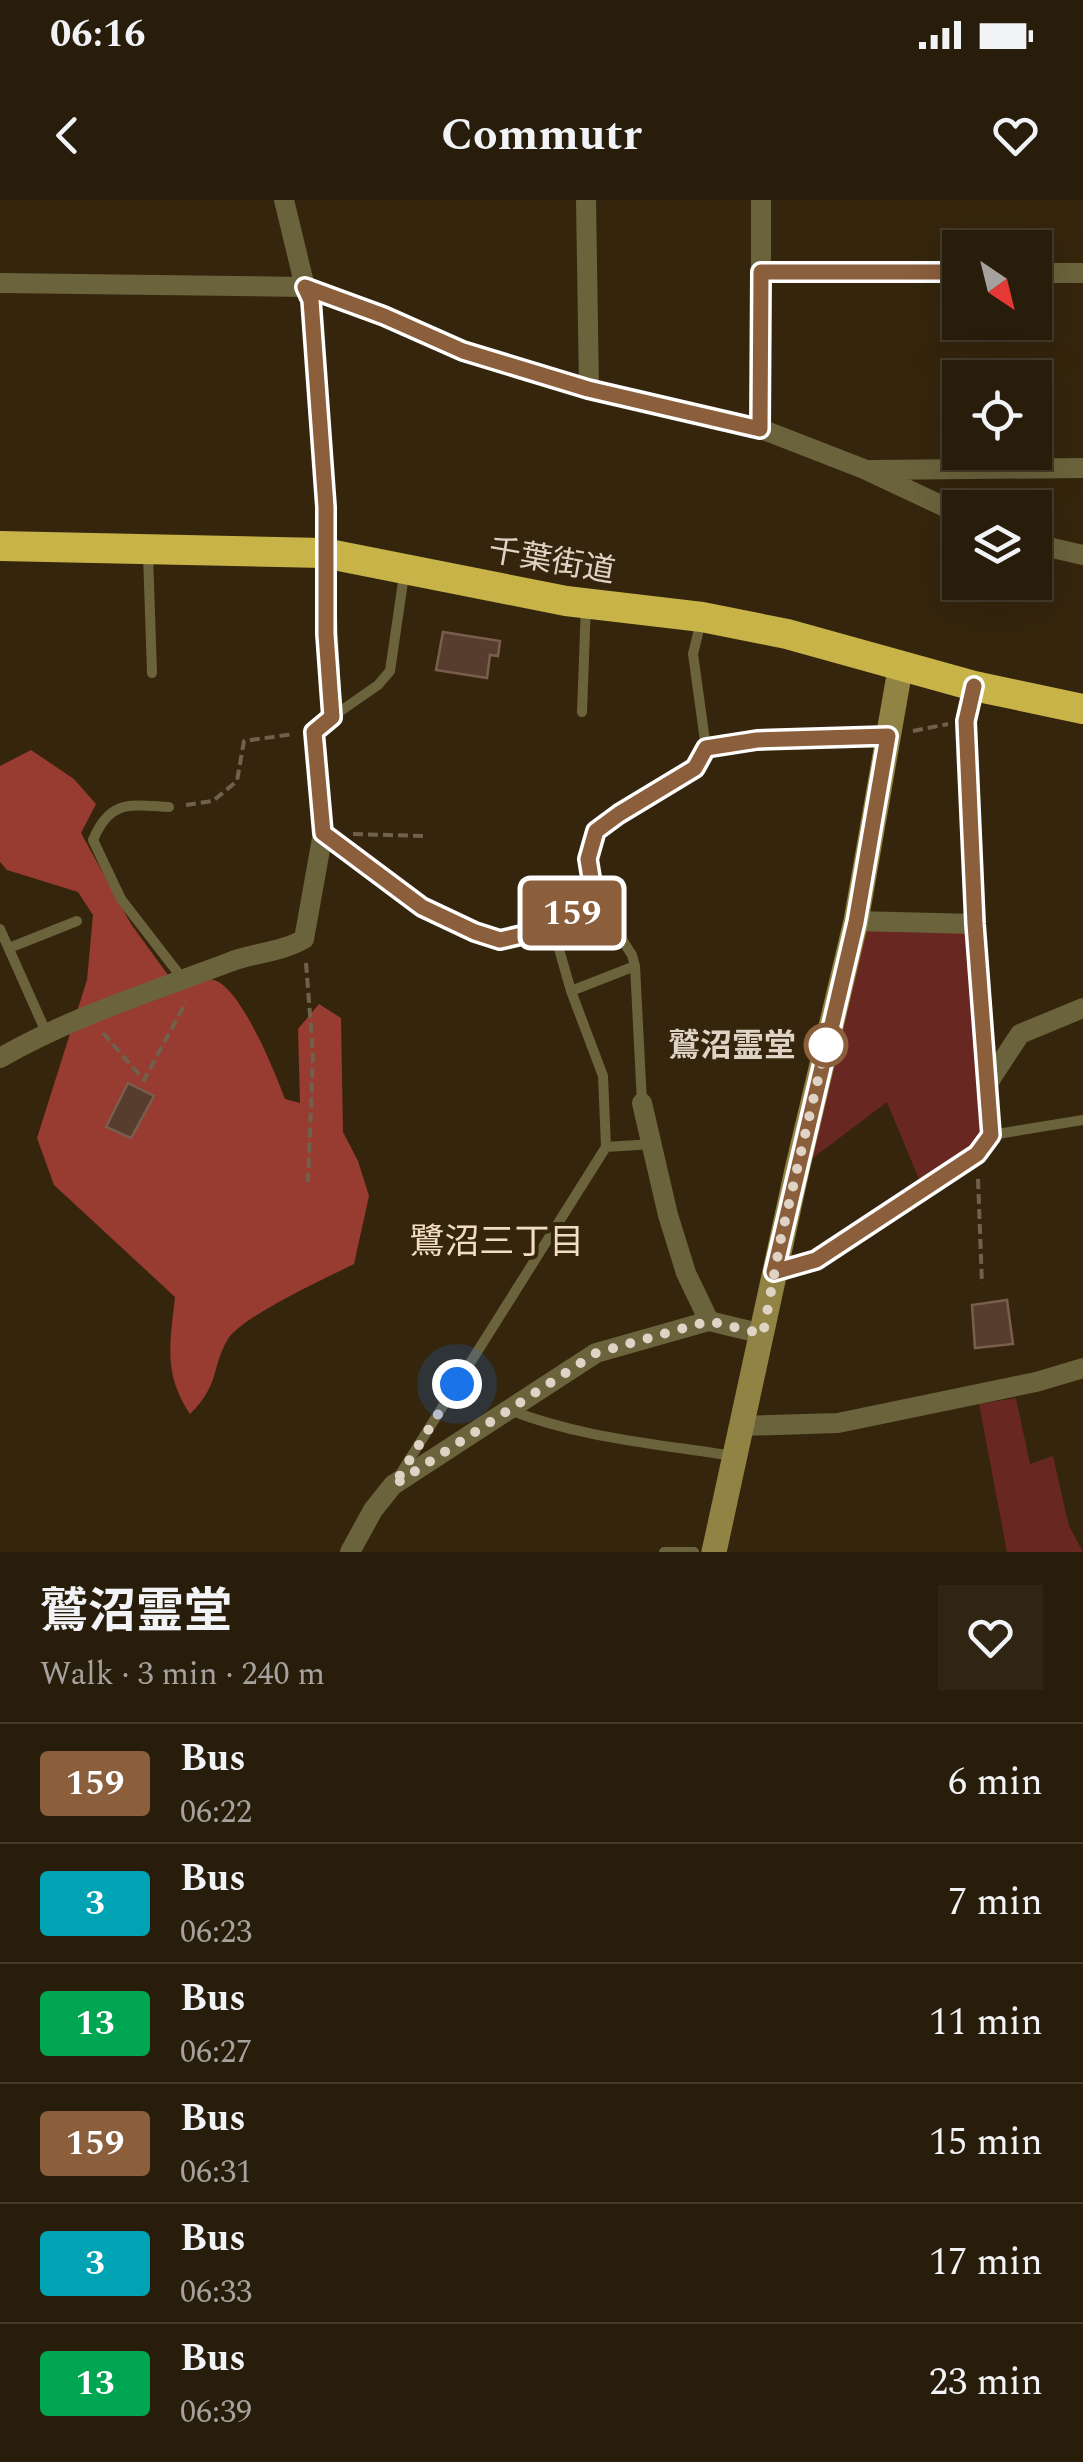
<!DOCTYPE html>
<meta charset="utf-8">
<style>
body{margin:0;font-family:Spectral,"Noto Sans JP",serif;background:#302513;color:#f1f3f6;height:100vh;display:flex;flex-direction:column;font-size:38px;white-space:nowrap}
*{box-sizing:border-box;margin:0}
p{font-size:32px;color:#a5a19c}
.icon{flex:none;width:55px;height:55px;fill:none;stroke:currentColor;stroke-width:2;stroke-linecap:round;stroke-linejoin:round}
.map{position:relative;height:1352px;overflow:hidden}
.panel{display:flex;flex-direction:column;background:#281c0a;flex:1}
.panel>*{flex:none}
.badge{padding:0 20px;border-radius:8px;font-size:35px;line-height:65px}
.needle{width:65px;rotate:145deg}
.fabs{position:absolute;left:942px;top:30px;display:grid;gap:20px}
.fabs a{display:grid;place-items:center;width:110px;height:110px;border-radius:0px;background:#281c0a;box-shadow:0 10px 40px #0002,0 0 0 2px #443a2b;font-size:50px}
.you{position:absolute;width:50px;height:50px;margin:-25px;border:8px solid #fff;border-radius:50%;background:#1a73e8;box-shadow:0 0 0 15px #1a73e833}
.map>.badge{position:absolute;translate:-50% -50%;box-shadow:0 0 0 5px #fff}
.round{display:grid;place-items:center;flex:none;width:105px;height:105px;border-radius:0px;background:#302513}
.headline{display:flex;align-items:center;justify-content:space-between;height:170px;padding:0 40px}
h1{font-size:48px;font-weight:700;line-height:75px}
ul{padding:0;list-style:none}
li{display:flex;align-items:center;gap:30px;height:120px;padding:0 40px;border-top:2px solid #443a2b}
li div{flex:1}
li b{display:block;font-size:38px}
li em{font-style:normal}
li .badge{min-width:110px;font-weight:700;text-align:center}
.status{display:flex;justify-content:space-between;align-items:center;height:70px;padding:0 50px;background:#281c0a;direction:ltr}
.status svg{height:28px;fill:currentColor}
header{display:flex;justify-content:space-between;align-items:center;height:130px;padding:0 40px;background:#281c0a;font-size:45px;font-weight:700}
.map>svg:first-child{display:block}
.green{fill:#682821}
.forest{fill:#983b31}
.building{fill:#573d2d;stroke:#795d4d;stroke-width:2.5}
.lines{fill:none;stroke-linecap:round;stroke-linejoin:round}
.path{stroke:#6f614c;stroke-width:4;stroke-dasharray:10 5;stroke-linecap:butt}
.lane{stroke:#6b633c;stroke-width:10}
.street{stroke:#6b633c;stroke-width:20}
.secondary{stroke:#918343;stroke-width:25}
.highway{stroke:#c8b349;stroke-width:30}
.line-casing{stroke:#fff;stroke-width:22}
.line{stroke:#8b5e3c;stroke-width:15}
.walk{stroke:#ded3c5;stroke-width:10;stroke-dasharray:0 18}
.stop-dot{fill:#fff;stroke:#8b5e3c;stroke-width:5}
.labels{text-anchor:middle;stroke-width:8;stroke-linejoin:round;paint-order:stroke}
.street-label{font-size:32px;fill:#ded3c5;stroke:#35250d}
.stop-label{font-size:32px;font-weight:bold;fill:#ded3c5;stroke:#35250d;text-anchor:end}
.neighbourhood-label{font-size:35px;fill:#f3ddc1;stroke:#35250d}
</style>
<div class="status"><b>06:16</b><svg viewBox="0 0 49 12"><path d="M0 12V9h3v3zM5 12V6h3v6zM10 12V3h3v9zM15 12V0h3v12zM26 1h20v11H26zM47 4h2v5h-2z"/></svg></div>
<header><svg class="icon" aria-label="back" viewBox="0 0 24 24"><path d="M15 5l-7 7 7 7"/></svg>Commutr<svg class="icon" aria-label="heart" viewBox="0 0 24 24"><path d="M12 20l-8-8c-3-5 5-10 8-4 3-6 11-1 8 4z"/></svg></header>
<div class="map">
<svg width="1083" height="1352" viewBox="0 0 1083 1352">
<rect width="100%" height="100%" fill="#35250d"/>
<path class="green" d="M856 721 975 724 991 935 923 989 887 902 797 970Z
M1016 1198 1030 1264 1053 1256 1069 1326 1083 1352H1007L979 1204Z"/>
<path class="forest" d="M31 550 74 579 96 604 81 633 131 724 176 786C187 783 203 777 214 780 241 788 275 872 285 899L300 903 298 829 319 804 341 818 343 932 358 961 369 996 354 1064C328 1077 241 1117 228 1139 210 1170 221 1183 190 1214 163 1173 170 1144 175 1097L54 985 37 938 87 780 93 715 78 692 7 670 0 662V566Z"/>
<path class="building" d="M443 432 500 441 498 456 490 455 487 478 436 470Z
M128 883 154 896 131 938 106 927Z
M1007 1100 1013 1144 975 1148 972 1105Z"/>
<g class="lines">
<path class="path" d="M913 531 948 524
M186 605 213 601 237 581 244 541 294 534
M353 634 424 636
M306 763 313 854 308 982
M103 833 144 880 186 802
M978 979 982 1084"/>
<path class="lane" d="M307 90 311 100 326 307 324 352
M148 354 152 473
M701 421 693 454 706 548
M973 491 966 521 975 723
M582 512 586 404
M332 517 378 485 390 471 404 375
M169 607C130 605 110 599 93 640L121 699 182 778
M324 633 422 707 475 732 500 740 553 728 594 696
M0 729 46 832
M9 748 77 721
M571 791 635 766
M642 903 635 766 632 755 594 696 588 659 596 631 619 613 695 568 706 548 757 540 887 536
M991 935 1083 920
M606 947 653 944
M510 1210C580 1238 659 1244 733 1256
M399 1276 606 947 603 876 571 791 553 728
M664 1352H694"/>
<path class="street" d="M284 0 305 87 384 115 463 151 589 189 761 229 864 269 960 314
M586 0 589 189
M761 72H960
M1035 73H1083
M0 83 305 87
M761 229V0
M871 270 1083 268
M1035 344 1083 355
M0 858C73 816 151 792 230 762 253 753 282 752 304 739L323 633 314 532 332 517 324 353
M988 883 1020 834 1083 808
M642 903 668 1015 686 1073 709 1121
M774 1072 816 1060 977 954 991 935 975 724 856 721
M742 1226 838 1223 1036 1182 1083 1168
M350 1352 373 1310 393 1285 596 1153 709 1121 763 1134"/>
<path class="secondary" d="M714 1352 797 970 856 721 901 464"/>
<path class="highway" d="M0 346 324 353 566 401 702 417 787 434 974 486 1083 509"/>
</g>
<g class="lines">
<defs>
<path id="line" d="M960 72H761L760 229 588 189 463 151 384 116 305 87 311 100 326 307V434L332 517 314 532 323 633 422 707 475 732 500 740 552 728 594 696 588 659 596 631 619 614 695 568 706 548 757 540 888 536 856 722 774 1072 816 1060 977 954 991 935 975 724 966 521 974 486"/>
</defs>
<use href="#line" class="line-casing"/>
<use href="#line" class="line"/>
<path class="walk" d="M457 1184 394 1285 596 1153 709 1121 763 1134 781 1038 830 828 826 845"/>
</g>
<circle class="stop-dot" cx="826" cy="845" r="20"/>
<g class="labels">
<g class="street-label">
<text transform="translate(552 360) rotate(10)" y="11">千葉街道</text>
</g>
<g class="stop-label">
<text x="796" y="856">鷲沼霊堂</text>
</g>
<g class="neighbourhood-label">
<text x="497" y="1053">鷺沼三丁目</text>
</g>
</g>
</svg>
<div class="fabs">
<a><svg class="needle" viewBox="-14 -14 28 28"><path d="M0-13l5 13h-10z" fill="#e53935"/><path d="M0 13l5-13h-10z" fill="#a5a19c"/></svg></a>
<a><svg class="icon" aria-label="locate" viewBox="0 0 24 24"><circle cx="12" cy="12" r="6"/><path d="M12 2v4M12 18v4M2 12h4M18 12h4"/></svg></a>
<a><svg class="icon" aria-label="layers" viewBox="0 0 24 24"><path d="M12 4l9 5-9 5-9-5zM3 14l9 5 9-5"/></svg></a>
</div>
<div class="you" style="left:457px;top:1184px"></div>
<b class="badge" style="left:572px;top:713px;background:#8b5e3c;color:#fff">159</b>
</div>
<section class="panel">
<div class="headline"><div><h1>鷲沼霊堂</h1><p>Walk · 3 min · 240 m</p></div><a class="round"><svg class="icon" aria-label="heart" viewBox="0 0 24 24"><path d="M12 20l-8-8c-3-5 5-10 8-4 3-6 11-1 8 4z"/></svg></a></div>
<ul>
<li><span class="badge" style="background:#8b5e3c;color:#fff">159</span><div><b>Bus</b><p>06:22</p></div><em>6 min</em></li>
<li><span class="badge" style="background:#00a3b4;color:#fff">3</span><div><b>Bus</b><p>06:23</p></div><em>7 min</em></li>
<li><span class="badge" style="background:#00a651;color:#fff">13</span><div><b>Bus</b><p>06:27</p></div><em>11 min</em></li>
<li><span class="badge" style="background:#8b5e3c;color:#fff">159</span><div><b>Bus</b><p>06:31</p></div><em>15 min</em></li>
<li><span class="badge" style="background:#00a3b4;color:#fff">3</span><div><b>Bus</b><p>06:33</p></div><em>17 min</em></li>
<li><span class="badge" style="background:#00a651;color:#fff">13</span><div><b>Bus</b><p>06:39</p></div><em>23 min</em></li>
</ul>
</section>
